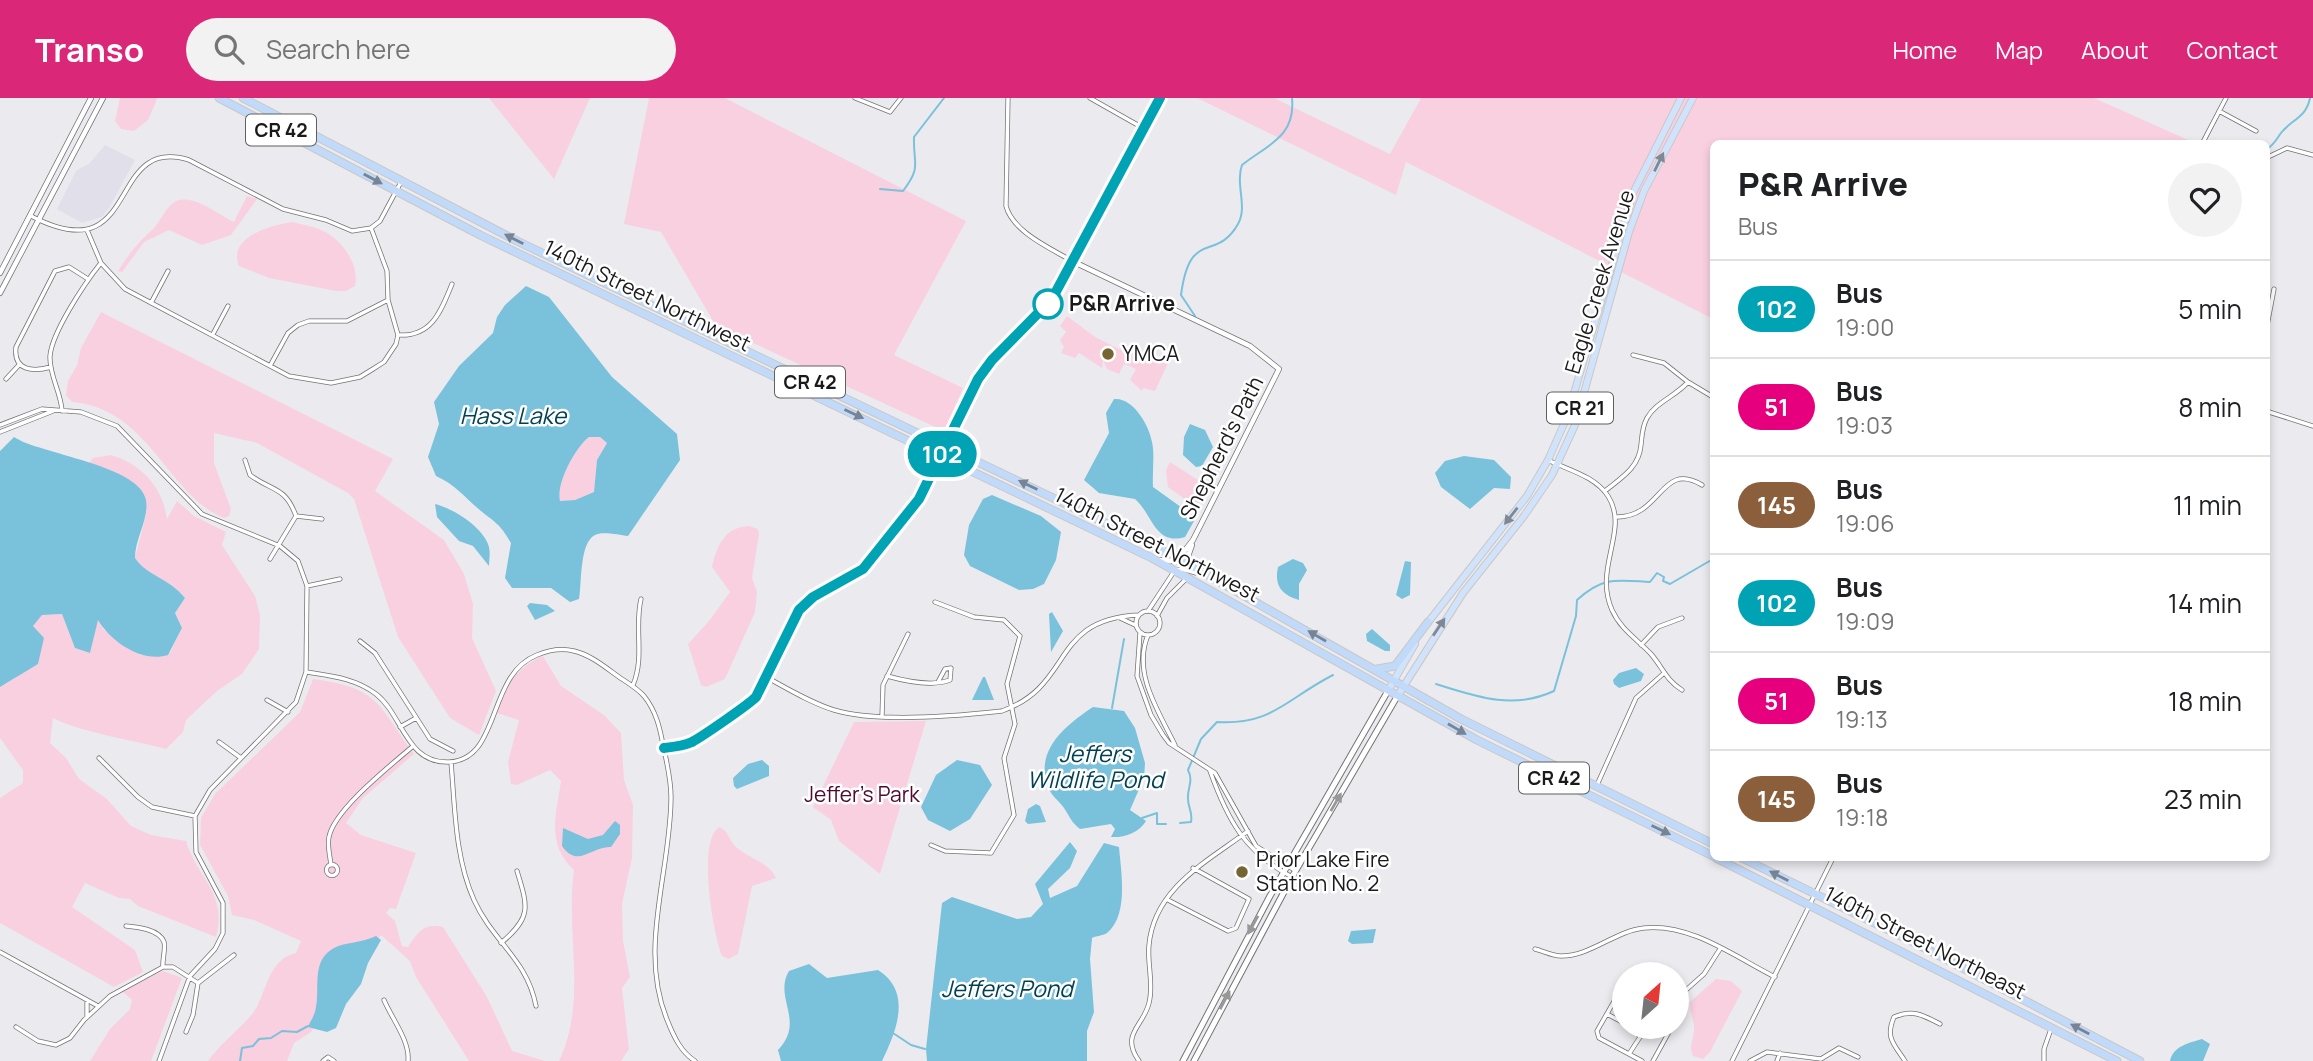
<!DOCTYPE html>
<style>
body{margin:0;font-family:Manrope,sans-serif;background:#f2f2f2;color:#202124;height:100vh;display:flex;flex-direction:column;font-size:26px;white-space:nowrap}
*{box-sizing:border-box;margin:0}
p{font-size:23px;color:#757577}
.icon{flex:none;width:38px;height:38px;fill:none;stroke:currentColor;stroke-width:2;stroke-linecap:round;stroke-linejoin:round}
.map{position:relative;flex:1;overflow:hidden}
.details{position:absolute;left:1710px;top:42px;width:560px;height:721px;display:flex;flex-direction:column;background:#fff;border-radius:10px;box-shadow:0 4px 10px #0003}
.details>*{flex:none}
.badge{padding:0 14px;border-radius:23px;font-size:24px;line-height:46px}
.needle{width:46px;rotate:27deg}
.tools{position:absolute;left:1612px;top:864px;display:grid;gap:14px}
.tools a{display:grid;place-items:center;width:77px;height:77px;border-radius:50%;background:#fff;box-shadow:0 4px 10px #0003;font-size:35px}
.map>.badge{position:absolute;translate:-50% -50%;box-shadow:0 0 0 4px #fff}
.round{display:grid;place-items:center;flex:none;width:74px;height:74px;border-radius:37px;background:#f2f2f2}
.overview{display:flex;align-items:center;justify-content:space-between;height:119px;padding:0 28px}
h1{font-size:33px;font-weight:800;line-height:52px}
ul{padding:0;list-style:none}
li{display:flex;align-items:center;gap:21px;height:98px;padding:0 28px;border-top:2px solid #e0e0e0}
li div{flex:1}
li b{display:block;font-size:26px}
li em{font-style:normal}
li .badge{min-width:77px;font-weight:700;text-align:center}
header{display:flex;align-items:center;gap:42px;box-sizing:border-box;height:98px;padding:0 35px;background:#db2777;color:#fff}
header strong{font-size:33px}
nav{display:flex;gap:38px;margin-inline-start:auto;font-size:24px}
.search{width:490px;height:63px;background:#f2f2f2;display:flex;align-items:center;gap:18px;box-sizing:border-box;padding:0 24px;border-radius:38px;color:#757577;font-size:26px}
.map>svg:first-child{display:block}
.built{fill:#e0dfea}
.green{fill:#f9d0e0}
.water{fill:#7ac1db;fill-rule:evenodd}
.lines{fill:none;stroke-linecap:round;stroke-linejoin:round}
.stream{stroke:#7ac1db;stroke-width:2}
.minor-casing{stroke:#747477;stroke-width:5}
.tertiary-casing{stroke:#747477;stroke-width:6}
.secondary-casing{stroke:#747477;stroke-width:7}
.primary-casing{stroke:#c8c8c8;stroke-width:8}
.trunk-casing{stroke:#c8c8c8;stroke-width:9}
.minor{stroke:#fff;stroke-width:3.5}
.tertiary{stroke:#fff;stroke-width:4.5}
.secondary{stroke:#fff;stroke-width:5}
.primary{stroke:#d1e3fb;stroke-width:6}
.trunk{stroke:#c2dafa;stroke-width:7}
.oneway{fill:#7f8996}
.oneway2{fill:#768496}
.oneway3{fill:#989898}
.line-casing{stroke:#fff;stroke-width:16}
.line{stroke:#00a3b4;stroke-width:10}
.stop-dot{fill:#fff;stroke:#00a3b4;stroke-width:3.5}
.poi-dot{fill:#766432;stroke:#fff;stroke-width:2.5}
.labels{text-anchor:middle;stroke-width:5;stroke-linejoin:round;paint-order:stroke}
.shield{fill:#fff;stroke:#5f5f5f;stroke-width:2}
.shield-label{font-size:19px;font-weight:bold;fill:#1a1a1b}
.street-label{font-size:21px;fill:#1a1a1b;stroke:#fff}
.stop-label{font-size:21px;font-weight:bold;fill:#1a1a1b;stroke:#fff;text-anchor:start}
.poi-label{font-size:21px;fill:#1a1a1b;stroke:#fff;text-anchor:start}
.park-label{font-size:21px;fill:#500730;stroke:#fff}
.water-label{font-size:23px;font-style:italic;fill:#004254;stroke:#fff}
</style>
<header>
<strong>Transo</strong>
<div class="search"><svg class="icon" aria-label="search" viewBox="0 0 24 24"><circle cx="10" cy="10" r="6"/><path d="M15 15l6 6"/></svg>Search here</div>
<nav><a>Home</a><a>Map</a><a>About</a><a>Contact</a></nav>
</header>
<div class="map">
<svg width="2313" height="963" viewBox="0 0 2313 963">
<rect width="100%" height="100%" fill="#ebebef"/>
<path class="built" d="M105 47 135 62 109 110 102 119 82 125 57 111 76 73 90 65Z"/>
<path class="green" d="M120 0H157V1L148 22 134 33 121 31 115 23Z
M489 0H590L554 81Z
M649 0H725L966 123 894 257 963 290 944 333 716 228 661 134 624 126Z
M1197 0H1274L1390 56 1421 0H2094L2195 45 1713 46V221L1406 64 1396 97Z
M247 98 257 101 231 137 202 147 169 132 144 144 122 174 118 173C130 154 137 146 153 131 164 120 168 98 189 102 204 104 221 118 234 124Z
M293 124C302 127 313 128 321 132 341 140 360 166 355 188L346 193H336L269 180 239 168C227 139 271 127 293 124Z
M101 214 393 361 375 393 444 442 464 476 473 506 472 540 496 593 479 637 450 620 398 539 354 401 348 395 257 345 214 335V365L231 411 229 418 224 420C168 398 149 310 72 304L66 297 68 283 77 267 81 250Z
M1067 218 1095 239 1127 255 1130 251 1143 258 1142 252H1148V257L1168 265 1155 293 1143 290 1142 293 1130 282 1136 271 1124 266 1119 276 1107 271 1103 262 1102 270 1079 255 1075 260 1061 255 1064 249 1060 242 1066 234 1060 228Z
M589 339H600L607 345 597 362 594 394 575 402 560 403C556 385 575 350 589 339Z
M111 357C142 366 163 390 167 421L177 403 194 418 226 434 222 447 255 498 260 517 259 551 242 576 217 593 186 622 183 634 166 651C133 642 79 634 53 620L50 645 66 660 79 681 107 701 131 728 151 737 186 743C197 780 228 795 216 839L138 808 130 801 119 800 85 785 72 809 135 852 143 874 114 889 0 825V700L23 685V672L0 640V589L14 581 33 528 42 517 62 516 75 550 90 555 98 520 103 531 141 557 170 555 182 530 175 515 185 500C169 481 147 478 135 460L146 417 132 384 89 365 93 360Z
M1170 364 1201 384 1196 394 1201 401 1196 409 1168 389 1166 372Z
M749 428 758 431 759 436 752 480 757 494 755 514 725 581 706 589 701 587 688 546 709 523 730 494 712 469C717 447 725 429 749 428Z
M543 558 561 588 604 617 621 635 624 682 633 707 632 760 622 806 623 843 630 879 622 890 629 951 621 963H559C588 902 565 836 574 772 546 746 556 717 561 683L550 672 517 687 511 686 508 664 519 622 497 615C507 588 515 570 543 558Z
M313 581C380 590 377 606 414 656L363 700 346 725 361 737 416 755 396 811 390 810 386 815 395 823 402 848 408 849C417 835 424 824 443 829L487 899 512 953 545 963H469L416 879 410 863 381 837 342 884 311 934 294 945 287 963H208C221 945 239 932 253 915 266 898 267 861 296 855L301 843 254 822 232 817 228 798 200 747 201 720 215 696 300 614Z
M926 623 880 776 839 743 831 722 813 709 854 624Z
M719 729C730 734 728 741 736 749 748 760 770 765 776 780L752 788 738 856 729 861 722 858C713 836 697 744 719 729Z
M163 873 182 880 151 963H90L110 931 130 911 132 902 122 893Z
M1716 881 1731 883 1742 893 1710 954 1703 961 1693 958C1688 946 1695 940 1694 928 1693 919 1689 913 1690 904Z"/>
<path class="water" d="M526 188 549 199 612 279 677 336 680 362 628 438C619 437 602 433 595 437 579 445 582 486 579 501L570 504 551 490H512L505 480 511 445C500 426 497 426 481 413 464 399 456 387 436 378L428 359 439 326 434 304 459 268 493 235 497 219 505 207ZM589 339H600L607 345 597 362 594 394 575 402 560 403C556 385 575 350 589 339Z
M1114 301C1133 299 1149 327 1152 344 1155 358 1152 374 1153 389L1192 417 1194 423 1185 439C1155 448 1153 417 1135 401L1099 395 1084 382 1109 335 1106 315Z
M1190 326 1205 332 1213 349 1202 368 1196 369 1183 357 1184 339Z
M14 339C39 356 140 367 146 402 149 422 135 440 135 460 147 478 169 480 185 500L175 515 182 530 168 557C142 565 111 544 98 522L90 555 75 550 62 516 42 517 33 528 44 540 38 566 0 589V353Z
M1464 358 1494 362 1511 379 1510 391 1494 390 1470 411 1466 408 1441 389 1435 375 1445 363Z
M992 397 1041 418 1061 434 1056 462 1044 486 1033 491 1019 492 970 468 964 457 969 427 983 401Z
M435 406C454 411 481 428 488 446 491 454 489 461 489 468L473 448 459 443 437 419Z
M1293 461 1303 465 1307 472 1299 486V502C1281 497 1274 487 1278 469Z
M1405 463 1411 464 1410 497 1402 501 1396 497Z
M530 505 547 507 555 513 535 522 527 508Z
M1052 514 1063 533 1051 554 1049 516Z
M1372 531 1390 547V553H1385L1367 543 1366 536Z
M1636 570 1644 576 1641 583 1619 590 1614 586 1613 582 1619 575Z
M983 579H985L994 602H972Z
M1093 609 1124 613 1135 630 1145 665 1144 680 1130 712 1146 723C1139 735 1123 740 1111 739L1115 731 1111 726 1080 731C1071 724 1070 719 1064 710 1060 704 1053 699 1050 693 1031 654 1066 627 1093 609Z
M762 662 769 668V678L737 691 734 688 733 680 748 666Z
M957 662 980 667 992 687 970 721 950 733 928 722 921 709 936 677Z
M1036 706 1040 708 1046 724 1028 726 1025 723 1028 711Z
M615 723 620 727V736L611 749C591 748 578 771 562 748L563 730 588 741 603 737Z
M1070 744 1077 753 1070 770 1048 791 1050 800 1077 788 1104 745 1119 749C1121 774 1129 817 1107 835 1102 838 1096 838 1092 840L1090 861 1094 914 1087 933V963H927L926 951 942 805 952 799 1017 821 1031 819 1043 806 1035 786Z
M1376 831 1373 845 1352 846 1348 843 1351 833Z
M376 838 381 842 368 865 361 886 346 906 336 930 327 934 308 929C311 922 315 917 316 909 320 889 311 862 334 850 345 844 362 845 376 838Z
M809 866 827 880 878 872C913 894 896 934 882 963H781L778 952C806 923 773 900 789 873Z
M2202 941 2210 946 2203 963H2170C2173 948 2189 945 2202 941Z"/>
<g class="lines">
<path class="stream" d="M2266 52C2274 47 2276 42 2281 35 2292 21 2306 20 2310 0
M880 91 903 93C922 68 913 67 914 39L944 0
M1195 218 1181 197C1190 129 1216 165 1238 126 1248 109 1235 86 1242 67 1267 47 1296 39 1292 0
M1436 586C1477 599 1513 612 1554 593L1576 518 1577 502C1603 478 1616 482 1650 484L1657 475 1664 479 1663 483 1670 486 1713 461
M1112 610 1124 541
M1142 720 1157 715V726H1166
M1180 725 1191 724C1193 714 1188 710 1188 701 1187 690 1194 683 1188 672L1201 641 1217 624C1273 627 1286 601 1333 577
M893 935 911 947 925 951
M240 963 242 950 253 948 259 941 271 940 282 933 297 934 308 928"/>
<defs>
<path id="minor" d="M855 0 890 14 901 0
M1008 0 1006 108C1013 134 1050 150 1072 163
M1090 0 1143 30
M2219 13 2256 33
M2202 46 2226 0
M2266 60 2287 50 2313 57
M31 118C143 176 105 36 189 62L283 111 326 122 352 133 371 130 380 123 401 84
M87 132 101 165 125 191 289 278 331 285 360 279 373 271 384 264 396 246 398 237 388 202 387 173 371 130
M151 205 168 173
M2266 233 2274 191
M213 236 228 208
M398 237C432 239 441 213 452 186
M1633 257 1664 265 1688 284
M271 266 288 235 298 227 309 223H347L388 202
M51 269C33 274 13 273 16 249L55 173 69 169 88 181
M6 281 19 267
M62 313C61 294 49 277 50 258 52 234 85 185 100 166
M2266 313 2313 328
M0 327 42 311 81 314 117 328 202 416 280 448 298 463 307 488 306 574 296 604 210 692 195 718 196 754 223 805V835L215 851 190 878 159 963
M0 334 53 313
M245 362 250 377C273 394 285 388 296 418L322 421
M1548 362C1568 372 1595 378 1608 398 1630 432 1593 469 1612 512 1621 532 1637 541 1651 556 1663 570 1666 582 1682 592
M1605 393C1621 380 1639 370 1641 347 1642 338 1642 329 1647 320 1656 304 1676 298 1688 284L1713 299
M1617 419C1662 419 1661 362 1702 387
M270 461 296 418
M307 488 340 481
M1148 513 1175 472 1182 471 1203 477
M1136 525a12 12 0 1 1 24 0a12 12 0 1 1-24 0Z
M1157 518 1167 500 1188 479
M1120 520 1135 527
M1140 535 1137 578 1151 617 1163 637 1169 645 1215 675 1256 748 1296 773
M1148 537C1132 575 1159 614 1175 647
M360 543 375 555 430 641 453 653
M1641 547 1658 529 1682 520
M306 574C331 578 355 580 376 596 403 617 406 666 449 664 502 661 486 577 537 557 549 552 562 550 574 553 591 557 605 569 619 579 628 585 638 591 644 598 656 613 660 630 663 647 667 665 671 681 671 699 671 774 637 852 668 924 674 939 681 954 695 963
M887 578C905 583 932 589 950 582L951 570 945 571 938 584
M766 579C788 591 811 605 834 612 877 625 957 618 1002 613 1075 587 1049 521 1139 517
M633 587C645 559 634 530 641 501
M267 602 288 614
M882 618 883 587 908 536
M400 629 416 620
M219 644 241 660
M99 660 138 699 152 709 195 718
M451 664C455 710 455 760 474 802 493 844 527 861 536 908
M1210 673C1228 723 1245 754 1292 779
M1597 687 1636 600 1663 576
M931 747 945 753 991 755 1014 717 1004 660 1015 626 1007 586 1020 538 1004 522 974 519 935 504
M326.5 772a5.5 5.5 0 1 1 11 0a5.5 5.5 0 1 1-11 0Z
M331 767C330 758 327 747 329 739 334 712 391 667 412 649
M1168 802 1228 833 1236 830 1249 801 1193 770
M126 828C137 829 159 831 164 844 166 850 162 862 163 869
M501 845C532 819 528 809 517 773
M1535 851C1543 853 1553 858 1561 858 1591 858 1615 833 1644 830 1691 825 1735 859 1775 879
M0 854 98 908
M198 885 234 857
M1624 897 1616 900 1597 933 1599 940 1642 963
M1676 901 1704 876 1720 851
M384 902C392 921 410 943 408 963
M87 904V919
M1607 916 1624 925
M16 929 38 943 56 947 70 940 84 922 110 898 163 869H173L198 885 193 917 186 934
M1629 956 1640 939 1633 929
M323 963 328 959 334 963
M1139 963C1120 936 1143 929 1149 905 1154 886 1147 866 1149 847 1154 790 1208 763 1248 733
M1653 963 1669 934 1668 929
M1732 963 1833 760
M1750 963 1767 954 1821 961 1839 950 1858 959
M1777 963 1780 955
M1905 963C1894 946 1885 940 1894 919 1913 911 1923 917 1940 926
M2044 963V951L2051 931"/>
<path id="tertiary" d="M1074 164 1250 248 1279 271 1193 442 1182 456 1175 458
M0 175 91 0
M0 195 103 0
M1161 462 1186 464 1192 447
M664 650C673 649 683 648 692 644 703 639 748 607 756 599L799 512 813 500 863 471 919 401 978 281 992 262 1052 201 1160 0"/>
<path id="secondary" d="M1183 963 1270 798 1389 591
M1194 963 1292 779 1398 597"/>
<path id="primary" d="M1426 527 1527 398 1548 362 1567 319 1633 95 1681 0
M1389 591 1415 546
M1398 597 1463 495 1524 418 1552 377 1575 327 1629 134 1644 93 1693 0"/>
<path id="trunk" d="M219 0 480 137 1152 460 1477 642 1713 758
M243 0 517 143 1174 458 1461 621 1713 746
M1377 571 1395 568 1428 524
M1716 760 2117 963
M1742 760 1913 844 2140 963"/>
</defs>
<use href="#minor" class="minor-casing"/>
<use href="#tertiary" class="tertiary-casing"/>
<use href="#secondary" class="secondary-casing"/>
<use href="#primary" class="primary-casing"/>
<use href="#trunk" class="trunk-casing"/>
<use href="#minor" class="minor"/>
<use href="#tertiary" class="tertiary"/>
<use href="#secondary" class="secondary"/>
<use href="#primary" class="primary"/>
<use href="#trunk" class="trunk"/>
</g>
<defs><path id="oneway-solid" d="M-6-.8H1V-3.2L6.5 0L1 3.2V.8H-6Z" transform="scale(1.75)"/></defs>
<g class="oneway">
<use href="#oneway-solid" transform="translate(1659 64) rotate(-64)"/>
<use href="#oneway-solid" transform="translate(1511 418) rotate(128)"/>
<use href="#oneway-solid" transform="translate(1439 529) rotate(-56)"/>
</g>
<g class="oneway2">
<use href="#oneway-solid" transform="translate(373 81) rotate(28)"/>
<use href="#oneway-solid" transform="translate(514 141) rotate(-153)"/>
<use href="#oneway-solid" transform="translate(854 316) rotate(25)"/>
<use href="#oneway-solid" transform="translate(1028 387) rotate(-154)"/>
<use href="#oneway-solid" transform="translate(1317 538) rotate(-150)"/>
<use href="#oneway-solid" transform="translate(1457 631) rotate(30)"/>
<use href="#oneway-solid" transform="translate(1661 732) rotate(26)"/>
<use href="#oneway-solid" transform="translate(1779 778) rotate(-153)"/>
<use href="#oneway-solid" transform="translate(2080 931) rotate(-152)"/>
</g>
<g class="oneway3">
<use href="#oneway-solid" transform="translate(1336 704) rotate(-60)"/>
<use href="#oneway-solid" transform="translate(1253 827) rotate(119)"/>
<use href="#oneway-solid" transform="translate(1225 902) rotate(-62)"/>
</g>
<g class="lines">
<defs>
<path id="line" d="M664 650C673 649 683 648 692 644 703 638 748 607 756 599L799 512 813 499 863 471 919 401 978 281 992 262 1052 201 1160 0"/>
</defs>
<use href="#line" class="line-casing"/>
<use href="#line" class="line"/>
</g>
<circle class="stop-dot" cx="1048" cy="206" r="14"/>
<g class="poi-dot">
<circle cx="1108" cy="256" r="7"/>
<circle cx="1242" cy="774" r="7"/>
</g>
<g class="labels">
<g class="shield">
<rect x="246" y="16.5" width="70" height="31" rx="5"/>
<rect x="775" y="268.5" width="70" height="31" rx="5"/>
<rect x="1547" y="294.5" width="66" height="31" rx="5"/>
<rect x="1519" y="664.5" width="70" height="31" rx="5"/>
</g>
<g class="shield-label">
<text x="281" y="39">CR 42</text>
<text x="810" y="291">CR 42</text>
<text x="1580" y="317">CR 21</text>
<text x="1554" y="687">CR 42</text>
</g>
<g class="street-label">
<text transform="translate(1600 184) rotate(-73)" y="7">Eagle Creek Avenue</text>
<text transform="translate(647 198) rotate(26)" y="7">140th Street Northwest</text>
<text transform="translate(1222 350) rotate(-63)" y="7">Shepherd's Path</text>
<text transform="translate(1157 447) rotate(27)" y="7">140th Street Northwest</text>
<text transform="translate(1925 845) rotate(27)" y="7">140th Street Northeast</text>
</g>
<g class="stop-label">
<text x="1069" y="213">P&amp;R Arrive</text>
</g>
<g class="poi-label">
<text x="1122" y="263">YMCA</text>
<text x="1256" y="769">Prior Lake Fire<tspan x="1256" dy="24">Station No. 2</tspan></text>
</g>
<g class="park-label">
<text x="862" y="704">Jeffer's Park</text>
</g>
<g class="water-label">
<text x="513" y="326">Hass Lake</text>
<text x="1095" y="664">Jeffers<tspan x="1095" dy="26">Wildlife Pond</tspan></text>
<text x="1007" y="899">Jeffers Pond</text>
</g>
</g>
</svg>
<div class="tools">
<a><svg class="needle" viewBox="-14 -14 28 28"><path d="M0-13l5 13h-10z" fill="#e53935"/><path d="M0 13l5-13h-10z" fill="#757577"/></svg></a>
</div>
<b class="badge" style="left:942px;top:356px;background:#00a3b4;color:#fff">102</b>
<section class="details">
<div class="overview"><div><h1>P&amp;R Arrive</h1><p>Bus</p></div><a class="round"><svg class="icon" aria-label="heart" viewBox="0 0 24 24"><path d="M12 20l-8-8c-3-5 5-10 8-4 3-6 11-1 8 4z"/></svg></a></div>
<ul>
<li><span class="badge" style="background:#00a3b4;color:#fff">102</span><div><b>Bus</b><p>19:00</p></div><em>5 min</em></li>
<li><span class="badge" style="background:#e6007e;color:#fff">51</span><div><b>Bus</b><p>19:03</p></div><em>8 min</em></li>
<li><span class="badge" style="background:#8b5e3c;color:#fff">145</span><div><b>Bus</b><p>19:06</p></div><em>11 min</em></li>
<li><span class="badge" style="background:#00a3b4;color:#fff">102</span><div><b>Bus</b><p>19:09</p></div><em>14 min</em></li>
<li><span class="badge" style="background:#e6007e;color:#fff">51</span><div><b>Bus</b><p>19:13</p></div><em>18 min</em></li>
<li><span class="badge" style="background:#8b5e3c;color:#fff">145</span><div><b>Bus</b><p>19:18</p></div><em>23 min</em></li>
</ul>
</section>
</div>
